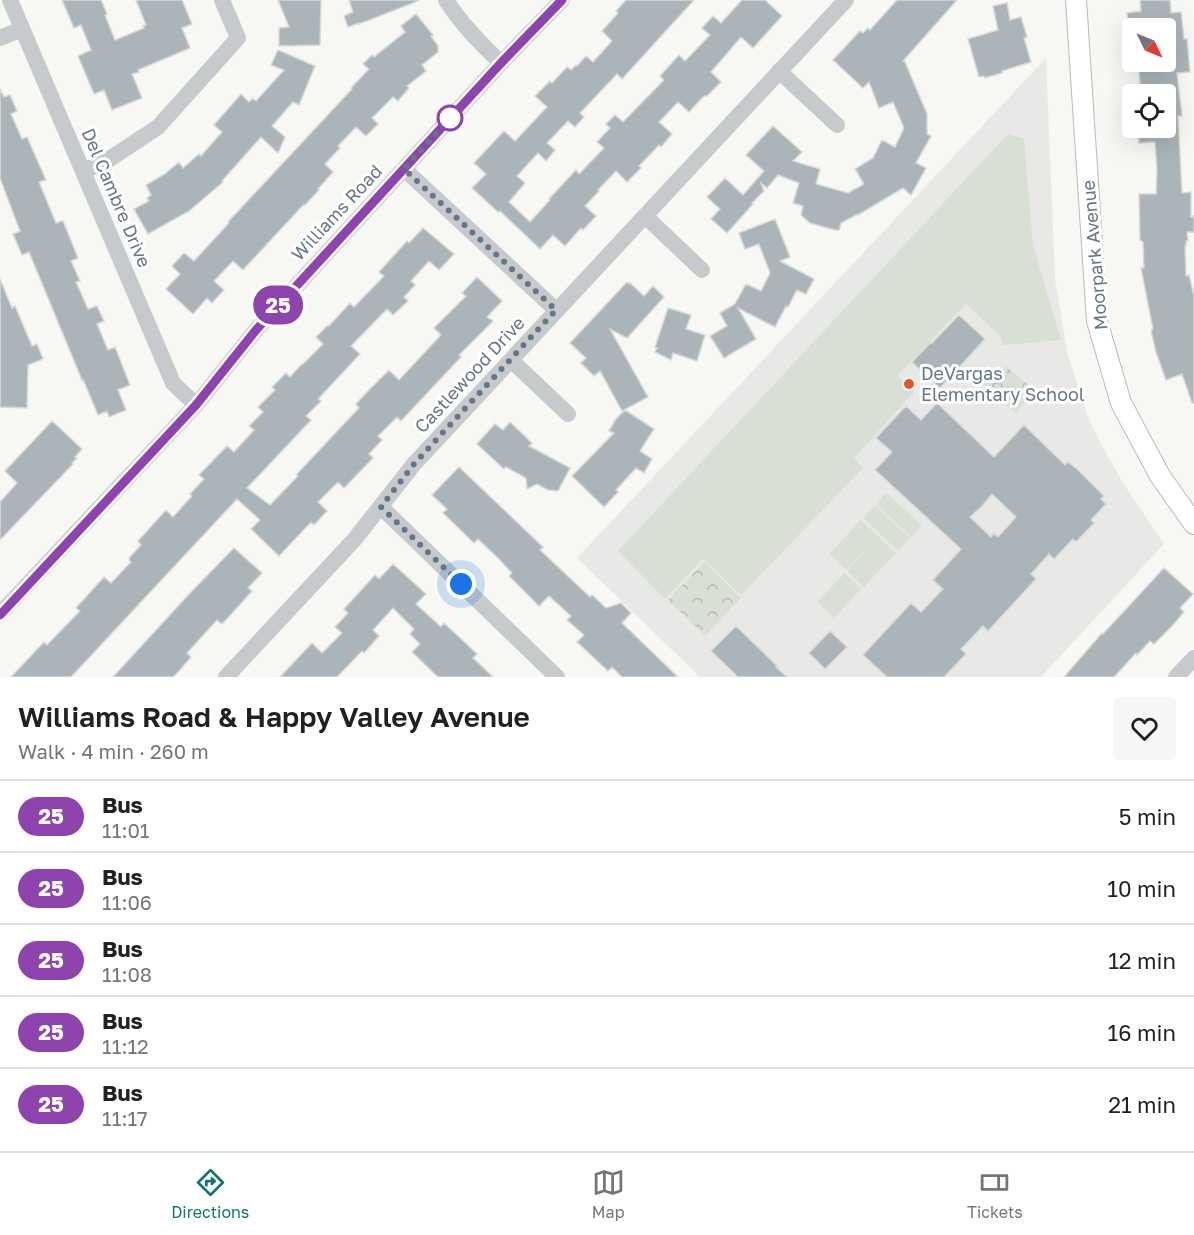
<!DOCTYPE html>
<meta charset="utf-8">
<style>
body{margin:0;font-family:"Golos Text",sans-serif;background:#f6f6f6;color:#202124;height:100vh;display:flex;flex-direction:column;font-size:22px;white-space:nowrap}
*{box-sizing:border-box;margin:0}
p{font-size:20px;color:#757577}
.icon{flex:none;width:33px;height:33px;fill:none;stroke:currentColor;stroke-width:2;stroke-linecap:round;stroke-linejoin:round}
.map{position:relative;height:677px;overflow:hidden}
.side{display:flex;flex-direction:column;background:#fff;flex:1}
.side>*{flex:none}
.badge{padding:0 12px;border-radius:20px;font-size:21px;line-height:39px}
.needle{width:39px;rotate:133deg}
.tools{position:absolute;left:1122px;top:18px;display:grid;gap:12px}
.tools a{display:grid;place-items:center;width:54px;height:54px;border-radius:6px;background:#fff;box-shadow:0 6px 24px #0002;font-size:30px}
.you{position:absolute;width:30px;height:30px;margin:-15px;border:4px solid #fff;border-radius:50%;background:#1a73e8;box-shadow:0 0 0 9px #1a73e833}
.map>.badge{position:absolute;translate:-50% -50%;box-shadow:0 0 0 3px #fff}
.round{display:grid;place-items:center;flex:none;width:63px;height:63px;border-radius:6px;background:#f6f6f6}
.headline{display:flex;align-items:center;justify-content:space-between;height:102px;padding:0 18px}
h1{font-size:28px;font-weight:600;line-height:45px}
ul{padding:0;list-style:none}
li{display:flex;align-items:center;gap:18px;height:72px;padding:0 18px;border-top:2px solid #e0e0e0}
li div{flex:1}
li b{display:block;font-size:22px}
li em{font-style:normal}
li .badge{min-width:66px;font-weight:700;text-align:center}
.tab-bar{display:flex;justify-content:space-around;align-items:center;height:84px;border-top:2px solid #e0e0e0;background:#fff;font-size:16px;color:#757577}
.tab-bar a{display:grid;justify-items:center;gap:3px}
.tab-bar .on{color:#0f766e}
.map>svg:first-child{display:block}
.built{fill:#e8e9e7}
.green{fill:#d8dfd4}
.park{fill:url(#park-crowns)}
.building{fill:#abb4b9;stroke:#d8d8d6;stroke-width:1.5;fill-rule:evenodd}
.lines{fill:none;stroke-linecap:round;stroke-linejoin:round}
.major-casing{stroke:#b7bbbf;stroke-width:22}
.minor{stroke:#c7cacd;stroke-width:16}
.major{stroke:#fff;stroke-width:20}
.line-casing{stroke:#fff;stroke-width:14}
.line{stroke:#8e44ad;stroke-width:9}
.walk{stroke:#657786;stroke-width:6;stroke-dasharray:0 10.8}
.stop-dot{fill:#fff;stroke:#8e44ad;stroke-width:3}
.poi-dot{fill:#ea5321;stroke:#fff;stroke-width:2}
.labels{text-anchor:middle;stroke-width:6;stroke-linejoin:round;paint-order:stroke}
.street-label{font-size:18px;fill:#657786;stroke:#fff}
.poi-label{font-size:18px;fill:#657786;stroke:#fff;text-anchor:start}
</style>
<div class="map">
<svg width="1194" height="677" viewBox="0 0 1194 677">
<defs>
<pattern id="park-crowns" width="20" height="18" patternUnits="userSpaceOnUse" patternTransform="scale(1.5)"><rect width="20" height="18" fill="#d8dfd4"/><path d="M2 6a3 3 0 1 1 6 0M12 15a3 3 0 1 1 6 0" fill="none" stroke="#b3bab2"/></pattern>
</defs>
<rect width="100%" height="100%" fill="#f7f7f3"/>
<path class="built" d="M1046 58 1055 279 1067 352 1088 417 1101 444 1123 483 1164 544 1041 677H700L577 558Z"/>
<path class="green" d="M1008 134 1024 139 1033 245 1061 340 1003 345 1001 337 966 304 898 375 914 392 854 458 863 468 741 595 703 559 665 599 618 551Z
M886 493 922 525 911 537 876 504Z
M875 506 910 538 898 551 863 518Z
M861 520 896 553 864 587 847 571 870 545 846 570 829 554Z
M845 573 861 589 834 618 817 602Z"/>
<path class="park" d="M1007 367 1035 391 1016 413 975 377 981 370Z
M704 562 741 598 705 636 668 600Z"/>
<path class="building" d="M62 0H101L107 14 105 15 115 40 144 28 143 26 146 25 136 0H182L192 24 182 28 190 48 138 70 139 72 132 74 142 98 112 110 104 90 94 94 78 56 91 50 81 25 74 28Z
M278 0H321L320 45 279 46V28L289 27Z
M349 0H418V1L359 24V23L348 27 344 16 353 12Z
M626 0H694L622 79 617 74 580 113 584 117 575 127 568 121 547 143 555 150 546 161 538 153 517 176 525 183 509 202 530 222 550 200 549 199 576 170 579 174 604 148 597 142 610 128 606 124 615 115 623 122 664 80 660 76 679 55 685 61 710 35 702 28 713 16 721 23 742 0H765L782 16 753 48 741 37 711 72 721 82 707 96H704L689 112 678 102 659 122 672 134 661 147 659 145 639 166 641 168 627 182 616 171 598 190 599 191 585 206 596 216 583 230 581 228 565 246 553 235 540 249 500 211 498 212 472 188 486 174 474 163 504 131 515 141 547 107 535 96 550 81 552 83 567 67 571 70 576 65 577 66 586 56 593 62 612 41 602 31 618 13 616 11Z
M897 0H957L903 61 905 62 927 114V134L931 136 916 163 926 168 911 195 903 188 858 215V214L841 223 839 230H835L810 223 801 215 803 206 793 203 799 183 778 175 767 188 761 183 764 191 752 203 753 204 727 233 711 219 720 209 707 197 725 178 743 195 764 171 746 155 773 126 802 152 793 161 820 169 816 184 848 193 864 184 855 169 873 158 882 140 895 147 904 128 893 102 879 108 869 82 863 88 833 60 860 31 863 33 868 28 870 30Z
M1140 0H1170L1171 13 1181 12 1184 39H1187L1190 72 1177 73 1182 116H1178L1182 193 1191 192V217L1194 216V232H1187L1188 241H1186V246H1185L1186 276 1189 275 1194 296V403H1192L1182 374 1166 380 1156 352 1151 331 1153 329 1141 268H1144L1143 242 1140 240 1139 194H1156L1157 170 1155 142 1139 143 1138 128H1166V94H1141L1138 62H1166V26L1132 28V30H1129L1127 13 1141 11Z
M1007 3 1010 20 1021 17 1027 37 1024 38 1031 62 1002 71V73L988 77 985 78 984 76 979 77 968 39 998 30 993 6Z
M416 14 433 35 431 36 438 46V52L422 65 426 71 407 86 409 88 398 101 393 97 372 118 378 124 366 136 356 127 338 146 340 148 325 164 333 172 318 189 319 190 305 205 304 204 243 270 233 261 214 281 224 290 212 303 207 298 193 314 166 289 180 274 172 266 184 253 194 261 229 223 228 222 352 89 351 88 369 69 363 64 372 55 374 57 405 32 401 26Z
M278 50 315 66 299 105 293 102 272 126 285 137 278 153 261 137 222 181 223 182 189 211 148 234 134 209 149 201 147 198 151 195 146 185 165 174 179 162 183 168 199 154 201 156 222 132 214 125 241 94 249 102 253 98 256 101 284 70 271 65Z
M0 89 4 97 10 95 17 111 11 114 22 139 27 137 46 180 39 182 56 223 63 221 78 258 71 261 80 281 76 282 88 309 97 306 104 321 97 324 108 350 115 347 130 385 118 390 126 410 109 417 107 411 98 415 83 379 82 380 29 252 22 255 13 234 20 231 0 178Z
M775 219 790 257 780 261 814 279 806 294 797 290 788 307 786 306 775 327 738 308 756 339 724 358 710 336 727 326 720 313 735 304 746 284 761 291 770 273 759 244 745 249 739 233Z
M423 228 454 254 439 270 429 261 411 281 415 285 404 297 408 301 393 315 387 309 351 346 360 354 318 399 321 401 306 416 311 420 247 488 270 505 298 476 297 474 359 408 356 404 366 393 389 370 399 380 441 335 434 328 466 296 462 293 477 277 502 301 487 317 493 321 459 355 461 357 401 421 397 417 378 436 382 440 369 454 373 458 344 488 338 482 318 502 327 511 314 525 311 522 279 556 251 529 260 520 237 499 71 677H11L44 642 47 645 80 611 76 608 104 577 111 583 131 562 129 560 130 557 141 545 138 541 166 510 173 517 192 496 190 494 204 479 199 475 227 446 234 452 254 430 249 426 263 412 258 407 275 390 272 387 286 373 290 377 302 364H303L323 344 316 337 328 325 329 326 350 303 354 307 384 276 379 272 407 241 409 243Z
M0 279 12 308 15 306 32 346 37 344 43 359 28 365 27 408 0 407Z
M627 282 629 284 630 283 644 296 653 286 664 297 627 338 610 329 648 397 622 411 600 371 594 376 581 363 586 358 570 343Z
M668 308 691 315 686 329 705 335 697 361 673 353 671 360 655 352 657 348 655 347Z
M959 315 985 339 940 388 912 362 931 342 932 343Z
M937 403 994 457 1024 425 1065 465 1068 462 1077 469 1104 496 1101 499 1106 504 1091 520 1094 523 1076 542 1073 539 1054 559 1049 554 1031 574 1036 579 988 631 983 626 961 649 966 654 944 677H887L863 655 911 603 921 612 943 589 933 580 961 549 875 470 892 452 876 438 906 406 921 420ZM992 494 1016 517 998 537 994 533 991 537 970 517 982 506Z
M625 410 654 429 640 451 652 459 644 473 636 468 616 490 618 492 604 507 572 476 614 433 609 431 616 419Z
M52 421 82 449 75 457 77 458 72 463 73 464 0 540V502L17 483 5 471Z
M510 422 532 443 529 446 570 468 558 491 548 490 537 484 527 489 526 478 506 467 504 469 477 444 495 424 503 430Z
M459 467 543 547 540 550 590 597 592 595 606 608 621 603 631 613 622 623 678 677H622L612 667 608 671 577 642 584 635 567 620 571 616 549 596 539 606 509 576 512 573 499 559 478 539 474 543 443 513 447 509 432 495Z
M234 548 262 573 248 588 252 591 235 610 222 624 217 620 187 653 191 657 179 671 173 677H113L192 591Z
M393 564 426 594 416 604 441 627 444 623 459 637 477 654 473 658 493 677H438L412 652 420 644 410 634 414 629 393 608 373 630 379 636 364 653 362 651 337 677H280L312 643 322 653 342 633 335 627 348 613 344 609 375 575 379 579Z
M1164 568 1193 594 1180 608 1184 612 1171 627 1154 644 1150 641 1137 655 1136 653 1114 677H1064L1102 633 1103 634Z
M736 626 777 666 776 667 787 677H738L711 651Z
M830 631 847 647 825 669 809 653Z"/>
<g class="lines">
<defs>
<path id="major" d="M1076 0 1097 321 1121 403 1160 476 1194 524"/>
</defs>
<use href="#major" class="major-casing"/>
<path class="minor" d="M10 0 173 383 196 405
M446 0C461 24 481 44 501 63
M0 38 22 29
M779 71 837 125
M404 169 556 310
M83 171 105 162 158 127 238 38 222 0
M645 216 702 270
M511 360 568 414
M381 507 557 677
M0 614 196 405 256 330 501 63 562 0
M226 677 354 540 414 464 846 0
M1176 677 1194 658"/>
<use href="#major" class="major"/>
</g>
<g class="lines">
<defs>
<path id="line" d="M0 615 196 405 256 330 501 63 562 0"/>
</defs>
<use href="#line" class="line-casing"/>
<use href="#line" class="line"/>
<path class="walk" d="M450 118 404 169 556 310 414 464 381 507 461 584"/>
</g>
<circle class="stop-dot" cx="450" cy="118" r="12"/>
<circle class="poi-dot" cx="909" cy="384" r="6"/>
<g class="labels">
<g class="street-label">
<text transform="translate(116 198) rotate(67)" y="6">Del Cambre Drive</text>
<text transform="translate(337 213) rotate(-47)" y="6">Williams Road</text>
<text transform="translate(1095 255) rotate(-95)" y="6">Moorpark Avenue</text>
<text transform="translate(470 375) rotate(-47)" y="6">Castlewood Drive</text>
</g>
<g class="poi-label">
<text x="921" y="380">DeVargas<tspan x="921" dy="21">Elementary School</tspan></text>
</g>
</g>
</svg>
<div class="tools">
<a><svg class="needle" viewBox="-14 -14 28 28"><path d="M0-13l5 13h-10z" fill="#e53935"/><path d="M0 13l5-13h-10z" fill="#757577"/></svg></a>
<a><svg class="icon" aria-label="locate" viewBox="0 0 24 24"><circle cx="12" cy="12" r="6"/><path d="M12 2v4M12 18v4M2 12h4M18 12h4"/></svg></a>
</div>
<div class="you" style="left:461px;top:584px"></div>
<b class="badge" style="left:278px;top:305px;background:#8e44ad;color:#fff">25</b>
</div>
<section class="side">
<div class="headline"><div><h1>Williams Road &amp; Happy Valley Avenue</h1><p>Walk · 4 min · 260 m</p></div><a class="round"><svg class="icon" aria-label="heart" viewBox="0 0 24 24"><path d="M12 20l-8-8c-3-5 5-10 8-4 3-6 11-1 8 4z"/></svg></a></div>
<ul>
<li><span class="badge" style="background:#8e44ad;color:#fff">25</span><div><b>Bus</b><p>11:01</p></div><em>5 min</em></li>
<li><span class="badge" style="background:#8e44ad;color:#fff">25</span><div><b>Bus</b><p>11:06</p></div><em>10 min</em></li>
<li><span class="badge" style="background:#8e44ad;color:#fff">25</span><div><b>Bus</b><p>11:08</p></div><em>12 min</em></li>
<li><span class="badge" style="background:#8e44ad;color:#fff">25</span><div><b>Bus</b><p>11:12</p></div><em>16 min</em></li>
<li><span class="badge" style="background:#8e44ad;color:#fff">25</span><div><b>Bus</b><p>11:17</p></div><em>21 min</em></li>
</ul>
</section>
<nav class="tab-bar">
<a class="on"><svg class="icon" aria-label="directions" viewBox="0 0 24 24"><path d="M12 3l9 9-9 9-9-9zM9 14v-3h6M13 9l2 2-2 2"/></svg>Directions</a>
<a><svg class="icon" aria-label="map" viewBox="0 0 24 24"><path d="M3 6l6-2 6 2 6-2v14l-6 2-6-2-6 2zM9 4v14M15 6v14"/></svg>Map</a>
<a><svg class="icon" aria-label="tickets" viewBox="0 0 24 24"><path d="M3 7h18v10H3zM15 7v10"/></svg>Tickets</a>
</nav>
